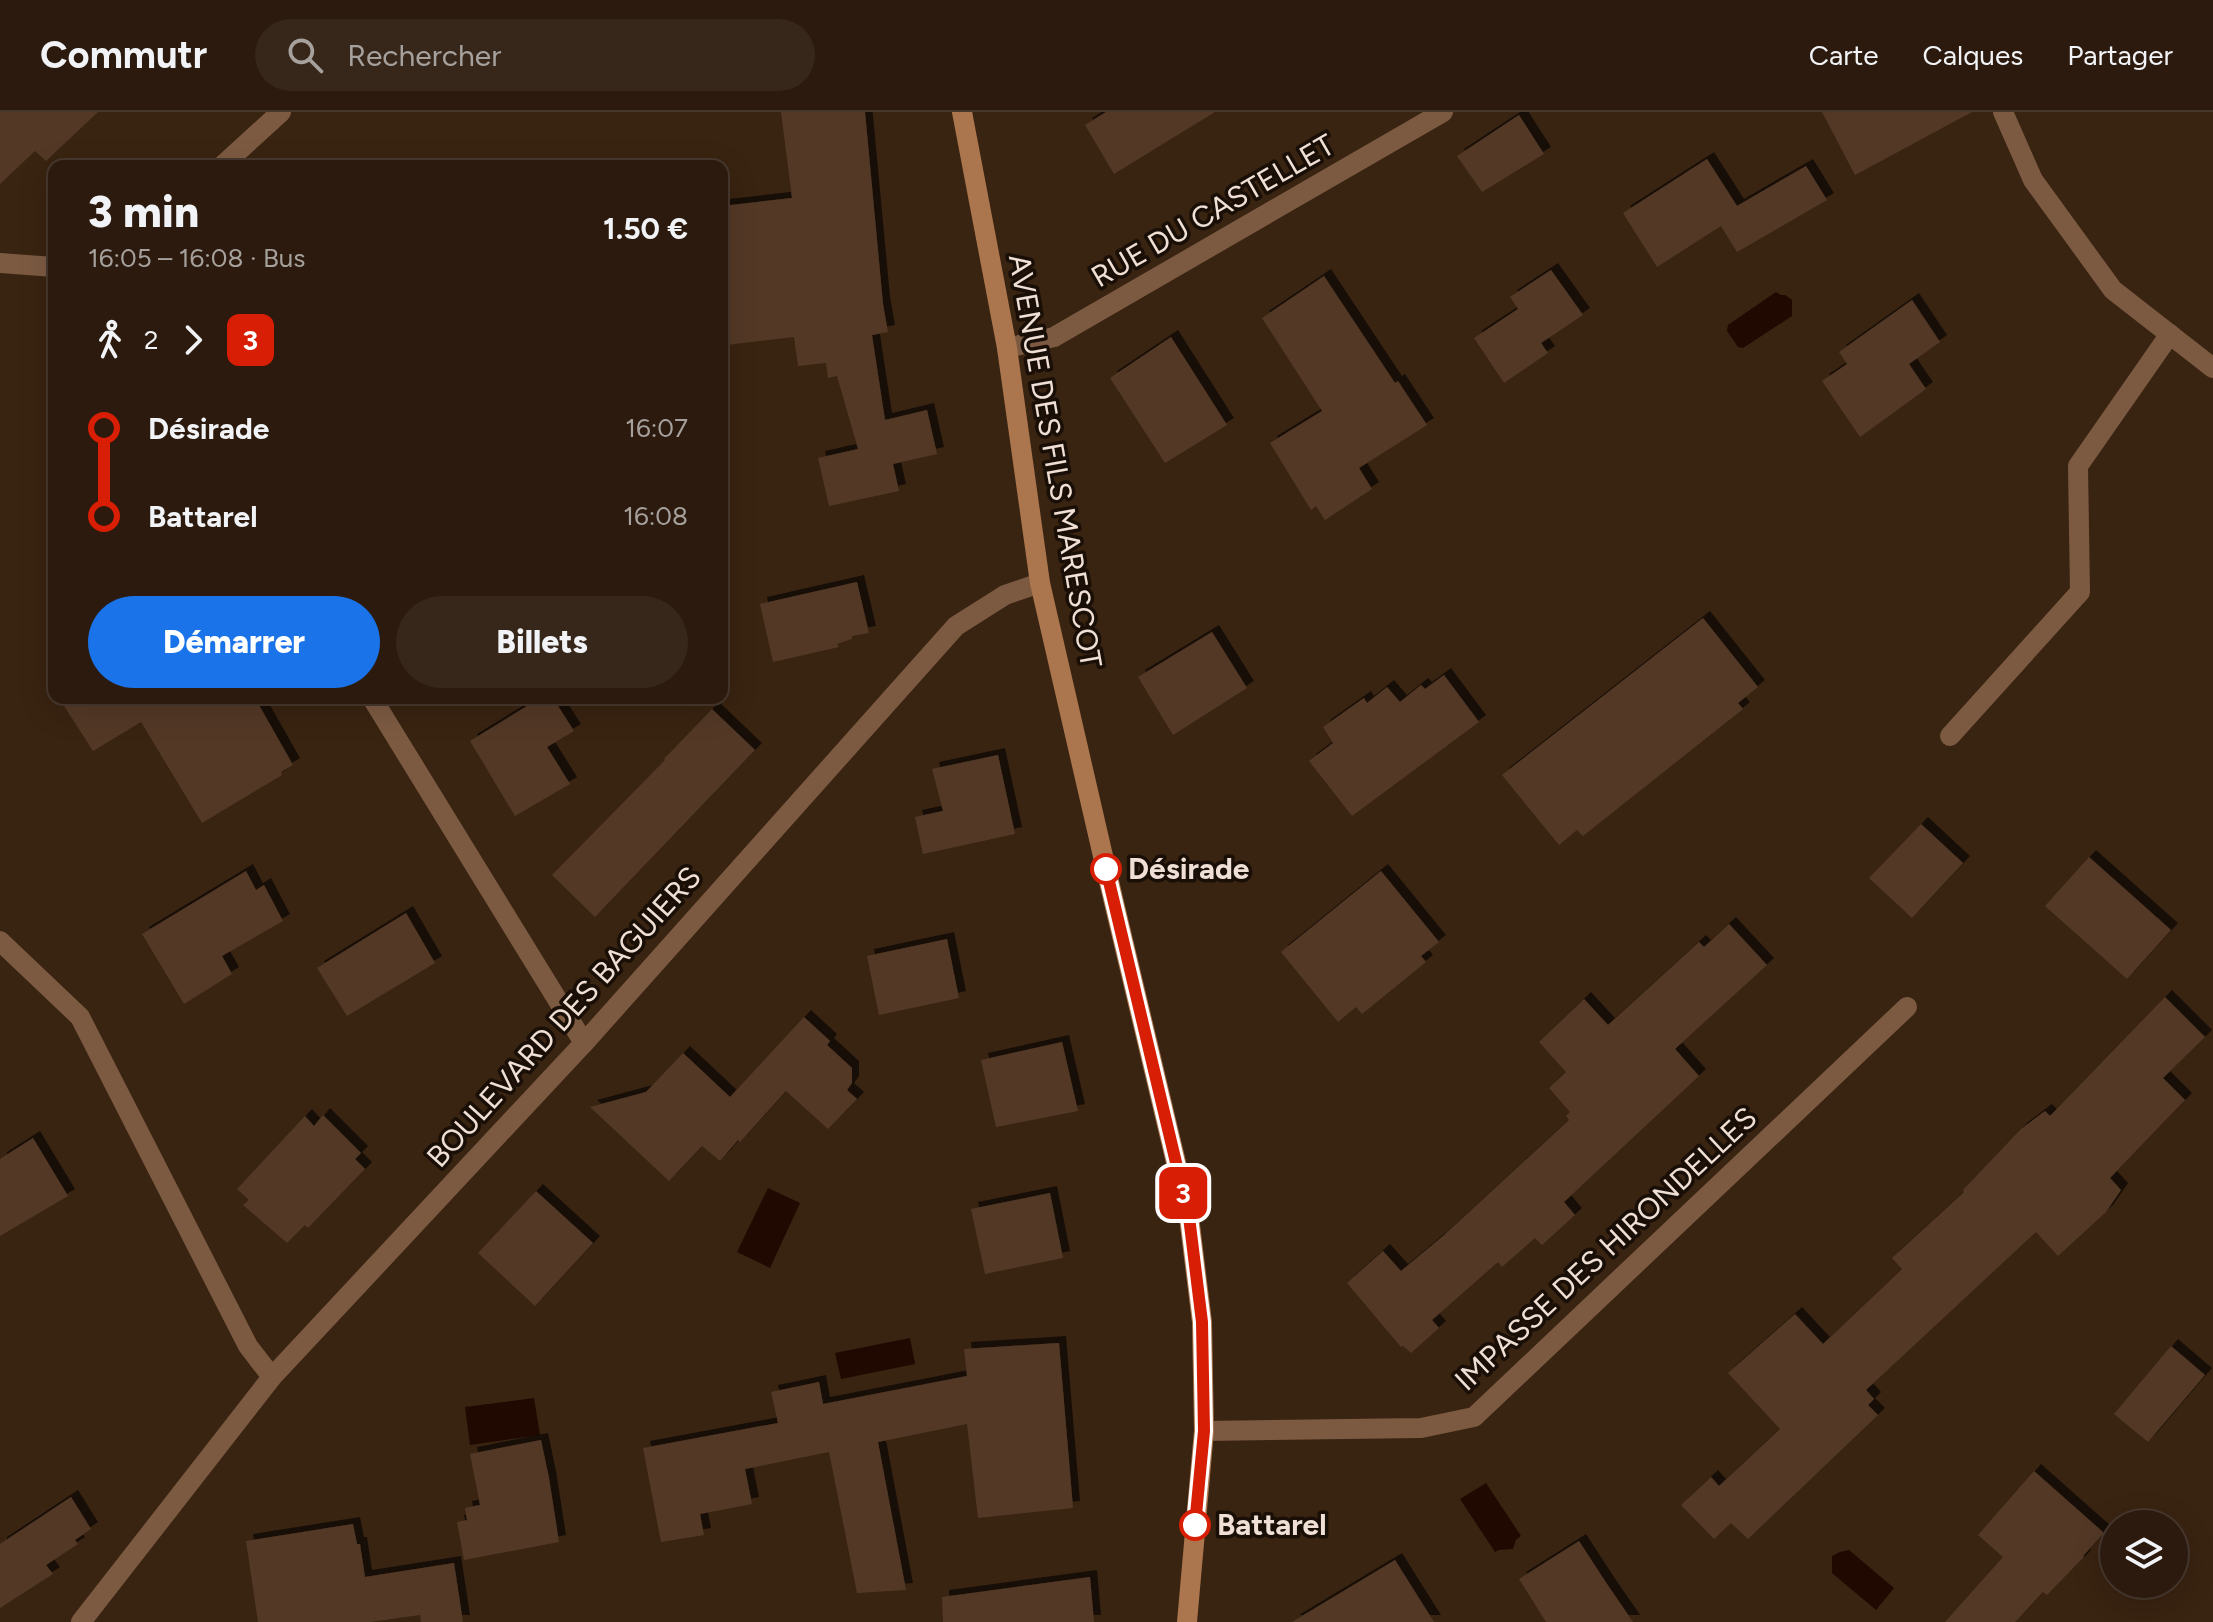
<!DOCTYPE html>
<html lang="fr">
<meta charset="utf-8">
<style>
body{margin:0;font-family:Figtree,sans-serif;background:#37271b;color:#f1f3f6;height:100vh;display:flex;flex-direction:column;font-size:30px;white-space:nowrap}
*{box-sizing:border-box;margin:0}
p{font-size:26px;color:#a6a19d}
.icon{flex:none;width:44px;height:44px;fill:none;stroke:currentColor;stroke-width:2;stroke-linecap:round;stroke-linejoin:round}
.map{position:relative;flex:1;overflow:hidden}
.panel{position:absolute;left:48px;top:48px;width:680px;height:544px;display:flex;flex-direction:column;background:#2b1a0d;border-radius:16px;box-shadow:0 8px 32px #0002,0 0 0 2px #47382e}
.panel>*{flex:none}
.badge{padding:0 16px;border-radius:12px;font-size:28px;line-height:52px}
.tools{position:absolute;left:2100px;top:1398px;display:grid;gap:16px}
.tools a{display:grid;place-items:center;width:88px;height:88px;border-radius:50%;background:#2b1a0d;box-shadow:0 8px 32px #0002,0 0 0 2px #47382e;font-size:40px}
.map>.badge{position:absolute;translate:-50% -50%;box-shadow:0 0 0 4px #fff}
.legs{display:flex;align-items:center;gap:12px;height:88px;padding:0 40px;font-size:26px}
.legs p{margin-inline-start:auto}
.overview{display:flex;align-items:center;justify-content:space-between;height:136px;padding:0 40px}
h1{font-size:44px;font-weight:800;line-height:60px}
.button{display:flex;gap:16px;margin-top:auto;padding:16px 40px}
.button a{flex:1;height:92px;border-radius:48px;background:#1a73e8;color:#fff;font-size:32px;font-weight:800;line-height:92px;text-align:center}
.button a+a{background:#37271b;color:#f1f3f6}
ul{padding:0 40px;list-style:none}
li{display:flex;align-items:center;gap:28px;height:88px;font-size:30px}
li i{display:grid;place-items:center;width:12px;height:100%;margin:0 10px;background:currentColor}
li i::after{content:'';width:20px;height:20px;margin:-10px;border:6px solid;border-radius:50%;background:#2b1a0d}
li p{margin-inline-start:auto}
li:first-child i{background:linear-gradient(#0000 50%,currentColor 0)}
li:last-child i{background:linear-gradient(currentColor 50%,#0000 0)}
header{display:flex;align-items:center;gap:48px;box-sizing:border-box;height:112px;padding:0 40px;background:#2b1a0d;border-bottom:2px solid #47382e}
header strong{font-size:38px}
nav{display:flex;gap:44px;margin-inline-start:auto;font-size:28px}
.search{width:560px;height:72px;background:#37271b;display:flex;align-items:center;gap:20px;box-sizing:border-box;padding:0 28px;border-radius:44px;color:#a6a19d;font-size:30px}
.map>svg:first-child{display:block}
.water{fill:#200900}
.building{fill:#523927;filter:url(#shadow)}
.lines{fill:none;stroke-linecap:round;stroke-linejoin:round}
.lane{stroke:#7c5a42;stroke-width:20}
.street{stroke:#7c5a42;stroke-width:20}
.secondary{stroke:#ab754d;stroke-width:20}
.line-1-casing{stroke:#fff;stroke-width:18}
.line-1{stroke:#d81e05;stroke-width:12}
.stop-1-dot{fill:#fff;stroke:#d81e05;stroke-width:4}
.labels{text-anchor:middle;stroke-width:7;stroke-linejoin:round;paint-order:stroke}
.street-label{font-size:30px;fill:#efdfd4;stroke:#190f07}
.stop-label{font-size:30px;font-weight:bold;fill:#efdfd4;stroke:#190f07;text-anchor:start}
</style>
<header>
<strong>Commutr</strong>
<div class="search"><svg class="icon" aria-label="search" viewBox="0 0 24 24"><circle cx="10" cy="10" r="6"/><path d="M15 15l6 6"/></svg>Rechercher</div>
<nav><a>Carte</a><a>Calques</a><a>Partager</a></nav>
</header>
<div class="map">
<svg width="2213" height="1510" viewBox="0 0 2213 1510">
<defs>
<filter id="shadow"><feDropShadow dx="7" dy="-7" stdDeviation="0" flood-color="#0009"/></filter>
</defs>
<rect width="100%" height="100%" fill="#392311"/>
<path class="water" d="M1776 180 1781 183H1785L1792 188V204L1743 236 1738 235 1727 219 1728 213Z
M768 1076 800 1091 770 1156 737 1140Z
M910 1226 915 1252 841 1267 835 1241Z
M534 1286 540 1323 470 1333 465 1295Z
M1486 1371 1521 1424 1516 1428 1513 1437 1499 1438 1495 1440 1460 1387Z
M1849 1438 1894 1476 1876 1498 1832 1461V1444L1840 1440Z"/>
<path class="building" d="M0 0H98L46 49 35 39 0 72Z
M781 0H865L883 192 888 220 872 223 885 308 927 298 937 342 893 352 899 379 829 394 818 346 858 337 837 264 828 266 826 251 798 254 794 225 726 233 722 186V94L792 86Z
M1106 0H1215L1114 62 1085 13Z
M1822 0H1972L1855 63Z
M1519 3 1544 42 1482 80 1457 44Z
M1707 47 1737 94 1806 54 1827 88 1737 140 1721 114 1657 155 1623 101Z
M1551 158 1583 203 1541 231 1548 241 1504 271 1474 226 1518 197 1510 185Z
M1324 164 1395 271 1398 269 1427 313 1359 356 1372 377 1325 408 1316 394 1311 398 1270 331 1322 299 1262 206Z
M1912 188 1940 230 1909 252 1926 277 1860 325 1822 269 1847 252 1839 240Z
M1171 225 1227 313 1165 351 1110 266Z
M857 470 869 521 852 524V527L837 532 839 535 773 550 760 492Z
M1703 506 1758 575 1738 591 1743 597 1583 724 1577 718 1559 733 1502 663Z
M1212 520 1247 576 1173 623 1138 565Z
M1444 563 1479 610 1352 704 1309 649 1333 631 1323 615 1364 586 1367 591 1387 575 1400 590 1421 573 1425 577Z
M59 586H255L293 653 281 660 282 663 202 711 141 610 93 639Z
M540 586H553L574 619 547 635 570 672 515 704 470 629Z
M712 597 755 638 595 805 552 763 665 648 664 647Z
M998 643 1015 722 923 742 915 705 943 699 932 657Z
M1921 712 1963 751 1912 806 1869 766Z
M2089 745 2171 818 2127 867 2045 794Z
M246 759 256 778 264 773 283 809 222 844 232 862 184 892 142 822Z
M1381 759 1439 830 1421 844 1426 850 1362 902 1356 895 1338 910 1281 840Z
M406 801 435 851 347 904 317 856Z
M1729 812 1767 853 1675 937 1699 964 1564 1090 1575 1103 1542 1133 1535 1126 1502 1155 1498 1150 1432 1208 1439 1216 1411 1241 1403 1234 1401 1235 1347 1171 1383 1139 1401 1159 1443 1124 1569 1008 1566 1004 1570 1000 1549 976 1566 960 1539 930 1584 887 1608 913 1699 830 1704 835Z
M947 827 959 886 879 903 867 844Z
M2165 885 2205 925 2163 966 2185 988 2110 1066 2121 1078 2106 1100 2058 1144 2036 1120 1866 1278 1874 1287 1868 1293 1878 1303 1748 1427 1731 1411 1714 1427 1681 1393 1711 1365 1719 1374 1780 1317 1728 1261 1795 1202 1823 1232 1902 1157 1892 1146 1964 1080 1963 1078 2021 1017 2045 999 2050 1004Z
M804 905 830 929 827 933 852 956V971L847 978 857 987 828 1017 786 979 740 1030 738 1028 720 1049 702 1034 669 1069 590 995 646 980 683 941 730 985Z
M1062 930 1078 999 996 1015 981 948Z
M323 1003 361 1041 355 1047 365 1057 308 1116 305 1113 287 1131 243 1093 249 1088 237 1077 305 1004 314 1014Z
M33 1026 68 1084 0 1124V1047Z
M536 1079 593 1131 535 1194 478 1141Z
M1050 1081 1063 1146 985 1162 971 1097Z
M1059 1231 1073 1396 978 1406 967 1312 878 1330 906 1478 857 1481 829 1340 745 1357 752 1392 700 1402 704 1423 661 1430 643 1336 778 1311 771 1280 819 1270 823 1292 967 1264 964 1237Z
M2171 1234 2205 1263 2148 1330 2114 1302Z
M541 1328 549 1366 559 1430 464 1448 457 1410 467 1408 465 1396 480 1393 470 1342Z
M2034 1359 2104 1421 2083 1444 2084 1445 2047 1483 2043 1480 2015 1510H1945L2003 1445 1978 1423Z
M71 1385 91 1417 75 1428 78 1432 46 1453 53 1462 0 1496V1432Z
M353 1412 357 1432H360L365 1465 454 1451 463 1510H421L420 1503 370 1510H258L246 1429Z
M1579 1429 1605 1469 1633 1510H1546L1519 1467Z
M1395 1448 1434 1510H1292Z
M1090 1465 1094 1510H943L942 1485Z"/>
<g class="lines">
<path class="lane" d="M1950 624 2080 480 2078 354 2170 222"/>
<path class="street" d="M2003 0 2033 68 2113 178 2213 256
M222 54 281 0
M0 151 54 155
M1007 236 1054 225 1443 0
M372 586 584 931
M0 829 80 905 248 1234 272 1265
M1204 1319 1421 1316 1474 1305 1907 895
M81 1510 272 1265 584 931 956 514 1005 483 1040 471"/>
<path class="secondary" d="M962 0 1007 236 1040 471 1106 757 1189 1105 1202 1210 1204 1319 1187 1510"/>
</g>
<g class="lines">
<defs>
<path id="line-1" d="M1106 757 1189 1105 1202 1210 1204 1319 1195 1413"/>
</defs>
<use href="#line-1" class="line-1-casing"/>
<use href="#line-1" class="line-1"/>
</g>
<g class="stop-1-dot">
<circle cx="1106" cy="757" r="14"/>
<circle cx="1195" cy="1413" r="14"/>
</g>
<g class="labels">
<g class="street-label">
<text transform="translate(1213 99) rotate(-30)" y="10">RUE DU CASTELLET</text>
<text transform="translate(1055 349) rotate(80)" y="10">AVENUE DES FILS MARESCOT</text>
<text transform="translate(564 905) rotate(-48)" y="10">BOULEVARD DES BAGUIERS</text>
<text transform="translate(1606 1137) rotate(-43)" y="10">IMPASSE DES HIRONDELLES</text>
</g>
<g class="stop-label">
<text x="1128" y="767">Désirade</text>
<text x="1217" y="1423">Battarel</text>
</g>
</g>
</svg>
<div class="tools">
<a><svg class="icon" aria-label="layers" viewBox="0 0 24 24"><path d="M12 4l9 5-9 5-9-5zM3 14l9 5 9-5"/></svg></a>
</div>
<b class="badge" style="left:1183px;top:1081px;background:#d81e05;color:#fff">3</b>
<section class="panel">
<div class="overview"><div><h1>3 min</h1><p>16:05 – 16:08 · Bus</p></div><b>1.50 €</b></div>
<div class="legs"><svg class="icon" aria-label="walk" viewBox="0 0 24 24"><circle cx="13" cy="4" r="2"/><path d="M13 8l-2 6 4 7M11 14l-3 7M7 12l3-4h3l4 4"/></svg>2<svg class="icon" aria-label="forward" viewBox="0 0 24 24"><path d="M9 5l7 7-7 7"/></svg><b class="badge" style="background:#d81e05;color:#fff">3</b></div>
<ul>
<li><i style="color:#d81e05"></i><b>Désirade</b><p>16:07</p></li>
<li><i style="color:#d81e05"></i><b>Battarel</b><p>16:08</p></li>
</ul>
<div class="button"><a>Démarrer</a><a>Billets</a></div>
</section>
</div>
